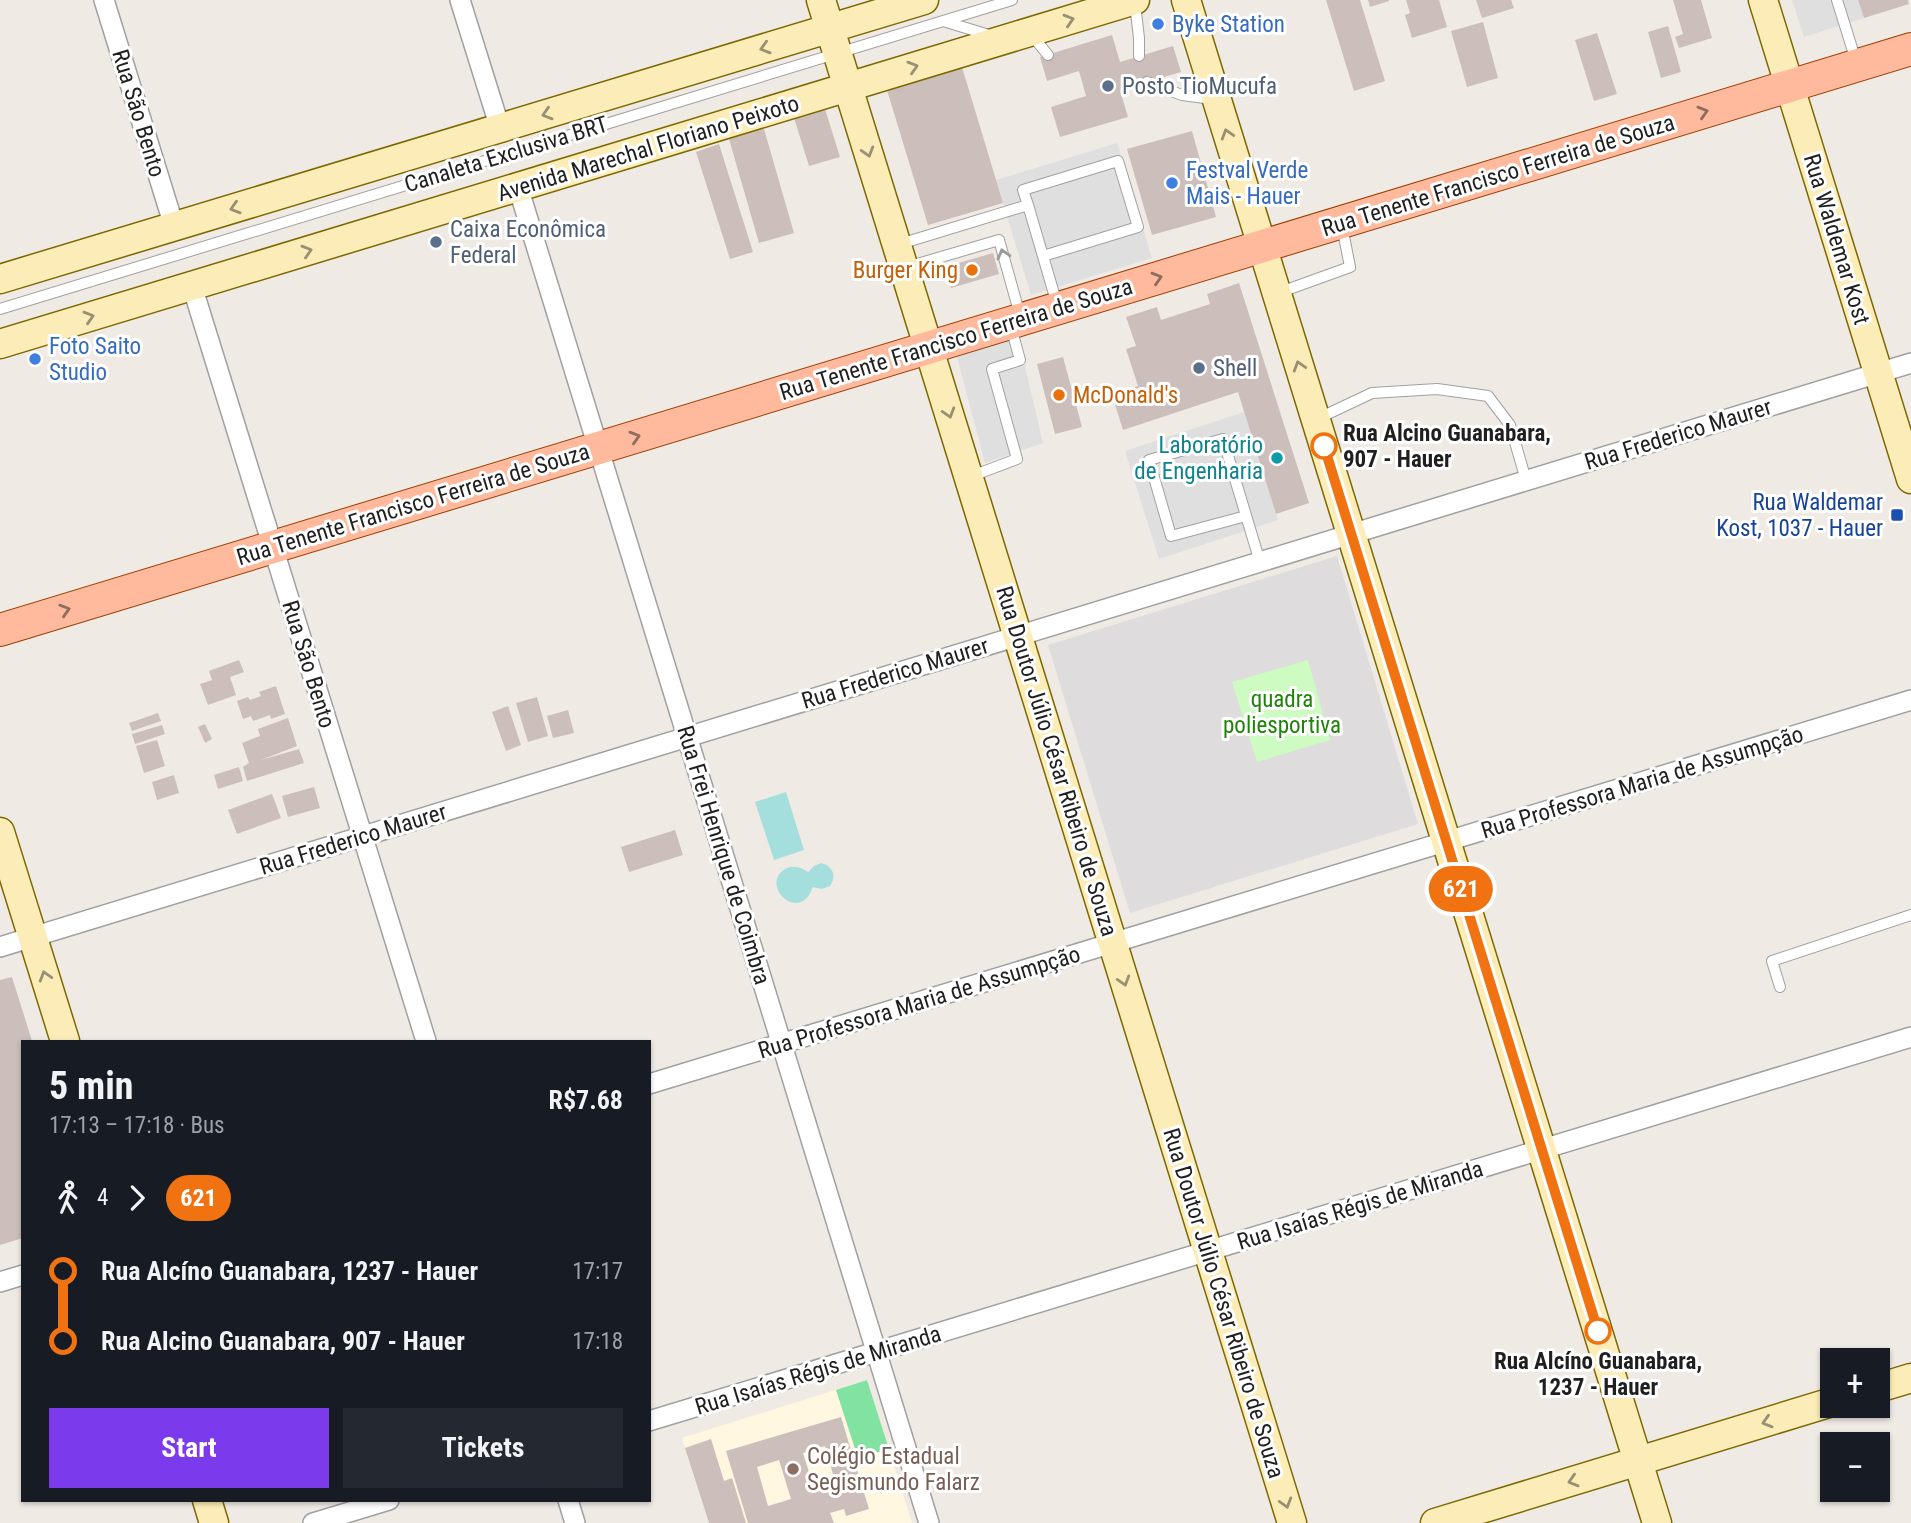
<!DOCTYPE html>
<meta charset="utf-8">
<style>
body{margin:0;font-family:"Roboto Condensed",sans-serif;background:#242831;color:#f1f3f6;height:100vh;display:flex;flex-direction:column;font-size:26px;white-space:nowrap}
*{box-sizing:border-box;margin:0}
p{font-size:23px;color:#9ea1a6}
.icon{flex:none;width:38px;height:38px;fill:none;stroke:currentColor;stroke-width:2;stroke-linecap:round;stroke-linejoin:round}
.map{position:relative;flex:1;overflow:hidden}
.panel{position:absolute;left:21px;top:1040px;width:630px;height:462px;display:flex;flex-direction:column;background:#171b24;border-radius:0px;box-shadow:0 2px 5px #0004}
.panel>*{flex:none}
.badge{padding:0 14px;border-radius:23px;font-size:24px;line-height:46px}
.controls{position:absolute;left:1820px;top:1348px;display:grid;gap:14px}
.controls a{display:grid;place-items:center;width:70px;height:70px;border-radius:0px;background:#171b24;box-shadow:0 2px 5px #0004;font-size:35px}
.map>.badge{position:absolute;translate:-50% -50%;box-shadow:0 0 0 4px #fff}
.legs{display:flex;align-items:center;gap:10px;height:77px;padding:0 28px;font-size:23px}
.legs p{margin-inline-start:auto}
.summary{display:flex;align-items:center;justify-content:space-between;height:119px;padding:0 28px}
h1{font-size:38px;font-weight:700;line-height:52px}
.action{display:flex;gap:14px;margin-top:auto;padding:14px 28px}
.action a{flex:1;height:80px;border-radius:0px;background:#7c3aed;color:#fff;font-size:28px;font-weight:700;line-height:80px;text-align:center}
.action a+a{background:#242831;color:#f1f3f6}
ul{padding:0 28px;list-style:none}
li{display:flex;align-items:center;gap:24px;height:70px;font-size:26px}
li i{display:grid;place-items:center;width:10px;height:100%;margin:0 9px;background:currentColor}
li i::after{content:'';width:18px;height:18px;margin:-9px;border:5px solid;border-radius:50%;background:#171b24}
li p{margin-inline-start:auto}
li:first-child i{background:linear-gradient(#0000 50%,currentColor 0)}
li:last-child i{background:linear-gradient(currentColor 50%,#0000 0)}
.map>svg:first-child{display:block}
.residential{fill:#dedcdd}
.education{fill:#fff7e0}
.park{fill:#cdfbc2}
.pitch{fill:#81e2a2}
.parking{fill:#dfdfdf}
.water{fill:#a5dfdd}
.building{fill:#ccbebb;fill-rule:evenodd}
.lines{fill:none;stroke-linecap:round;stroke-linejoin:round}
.lane-casing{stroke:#a0a0a0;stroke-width:12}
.street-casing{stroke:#a0a0a0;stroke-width:22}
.secondary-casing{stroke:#7c6801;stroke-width:31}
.primary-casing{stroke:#9b3e00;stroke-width:34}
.lane{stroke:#fff;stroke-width:10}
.street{stroke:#fff;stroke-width:19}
.secondary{stroke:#fcedb8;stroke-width:28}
.primary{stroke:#ffb99c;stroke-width:32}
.oneway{stroke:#999073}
.oneway2{stroke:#8f6c5e}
.oneway3{stroke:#9a9a9a}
.line-1-casing{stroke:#fff;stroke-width:16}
.line-1{stroke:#f17210;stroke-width:10}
.shop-dot{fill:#3f7fe0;stroke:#fff;stroke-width:2.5}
.service-dot{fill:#5c6f8a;stroke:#fff;stroke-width:2.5}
.food-dot{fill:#e8710a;stroke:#fff;stroke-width:2.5}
.stop-1-dot{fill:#fff;stroke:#f17210;stroke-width:3.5}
.culture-dot{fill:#0f9aa8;stroke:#fff;stroke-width:2.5}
.transit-dot{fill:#1a4fb4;stroke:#fff;stroke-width:2.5}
.education-dot{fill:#8d6e63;stroke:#fff;stroke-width:2.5}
.labels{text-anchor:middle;stroke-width:6;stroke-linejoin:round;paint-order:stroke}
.shop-label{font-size:23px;fill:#366cbe;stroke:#fff;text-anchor:start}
.service-label{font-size:23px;fill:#4e5e75;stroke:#fff;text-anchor:start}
.street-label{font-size:23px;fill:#1f1f1f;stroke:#fff}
.food-label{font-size:23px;fill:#c56008;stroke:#fff;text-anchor:end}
.stop-label{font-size:23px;font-weight:bold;fill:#1f1f1f;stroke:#fff;text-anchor:start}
.culture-label{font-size:23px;fill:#0d838f;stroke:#fff;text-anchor:end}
.transit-label{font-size:23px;fill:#164399;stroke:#fff;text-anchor:end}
.park-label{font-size:23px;fill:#1f8308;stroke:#fff}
.education-label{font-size:23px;fill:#785e54;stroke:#fff;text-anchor:start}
</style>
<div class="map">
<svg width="1911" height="1523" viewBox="0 0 1911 1523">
<rect width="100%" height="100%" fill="#f0eae5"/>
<path class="residential" d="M1337 556 1418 824 1130 913 1048 645Z"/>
<path class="education" d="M867 1380 912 1523H709L682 1438Z"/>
<path class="park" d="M1308 660 1330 740 1257 762 1232 682Z"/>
<path class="pitch" d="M867 1380 889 1449 858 1458 836 1390Z"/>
<path class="parking" d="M1792 0H1858L1864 18 1804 37Z
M1117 143 1152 258 1031 295 996 180Z
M1018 337 1043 443 985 463 957 357Z
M1244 412 1278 520 1159 559 1125 451Z"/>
<path class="water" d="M786 792 804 850 774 860 755 802Z
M821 863C833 866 837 876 830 886L822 889 813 887C799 926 757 883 787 868 795 865 802 868 808 872L814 866Z"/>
<path class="building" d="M1326 0H1360L1385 81 1354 91Z
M1368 0H1389V1L1370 7Z
M1406 0H1439L1447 27 1412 38 1405 15 1410 13Z
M1476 0H1511L1514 8 1482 18Z
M1673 0H1701L1712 38 1679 48 1675 37 1683 34Z
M1858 0H1908L1909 4 1864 18Z
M1483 22 1498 78 1467 87 1451 31Z
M1668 26 1681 72 1661 78 1648 32Z
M1597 33 1617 94 1594 101 1575 40Z
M1112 35 1120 62 1173 46 1181 72 1120 90 1128 117 1060 137 1051 107 1086 96 1079 71 1047 81 1040 57Z
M962 67 1003 203 928 225 887 90Z
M825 109 840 157 809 166 794 118Z
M764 129 794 233 759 243 729 139Z
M1192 131 1216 217 1152 235 1127 149Z
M719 144 753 252 730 259 696 152Z
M993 253 999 274 951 288 945 267Z
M1239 283 1309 503 1276 514 1238 392 1123 430 1112 395 1138 386 1126 349 1136 346 1126 317 1157 307 1161 320 1210 304 1207 294Z
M1063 357 1082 427 1055 434 1037 364Z
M239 660 244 672 230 677 236 695 208 705 200 684 212 680 209 671Z
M276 686 285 714 271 719 270 715 253 721 251 716 243 719 237 701 248 697 250 700 261 696 259 692Z
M537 697 548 736 528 742 516 703Z
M508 706 521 745 506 751 492 712Z
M568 710 574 733 553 738 547 716Z
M158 713 161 721 132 731 129 723Z
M288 718 297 746 261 760 299 749 304 763 247 781 243 767 249 763 242 743 260 736 258 729Z
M205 724 212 739 205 743 198 727Z
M162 725 165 734 135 744 132 734Z
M157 740 165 766 144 773 136 746Z
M239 767 243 781 218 789 214 775Z
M174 775 179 793 157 800 152 782Z
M314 787 320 808 288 817 282 796Z
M272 794 281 818 237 834 228 810Z
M675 830 683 855 629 872 621 847Z
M12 977 32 1041H23V1238L0 1245V980Z
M841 1417 869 1509 846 1516 844 1509 830 1513 834 1523H748L726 1451ZM825 1446 836 1485 815 1491 803 1453ZM779 1460 791 1499 768 1506 757 1467Z
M711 1439 724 1481 732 1478 746 1523H709L685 1448Z"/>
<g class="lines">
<defs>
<path id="lane" d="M1837 0 1856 61
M1135 4 1139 38V56
M943 21 989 35
M1030 33 1048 55
M1147 82 1182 95 1213 99
M1028 205 1023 190 1118 161 1138 227 1043 256
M900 244 1028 205 1057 304
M907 267 999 240 1020 315
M1278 293 1350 267 1342 226
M0 309 1012 0
M1319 418 1372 393 1437 389 1488 396 1510 425 1526 480
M972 476 1017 459 992 369 1020 360 1011 327
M1246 516 1171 536 1149 460 1223 439 1260 562
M1780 987 1772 961 1911 915"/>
<path id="street" d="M104 0 174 226
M460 0 500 128
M518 187 929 1523
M192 286 426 1041
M0 947 1911 363
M649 1084 1911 700
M0 1282 23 1275
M649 1421 1911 1037
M568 1500 575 1523
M313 1523 389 1500"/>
<path id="secondary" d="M821 0 1292 1523
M1186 0 1657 1523
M1763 0 1911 479
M0 279 924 0
M0 344 1135 0
M0 832 65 1041
M1878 1388 1911 1378
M207 1500 214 1523
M1435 1523 1832 1402"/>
<path id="primary" d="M0 630 1911 49"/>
</defs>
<use href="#lane" class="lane-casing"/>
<use href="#street" class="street-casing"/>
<use href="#secondary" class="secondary-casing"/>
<use href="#primary" class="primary-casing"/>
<use href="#lane" class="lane"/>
<use href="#street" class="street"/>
<use href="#secondary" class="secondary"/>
<use href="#primary" class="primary"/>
</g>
<defs><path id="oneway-chevron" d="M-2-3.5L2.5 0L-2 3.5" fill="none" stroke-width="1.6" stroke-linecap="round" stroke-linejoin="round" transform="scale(1.75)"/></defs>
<g class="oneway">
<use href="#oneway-chevron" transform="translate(1069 20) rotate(-17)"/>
<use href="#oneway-chevron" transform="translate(765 48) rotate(163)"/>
<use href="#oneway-chevron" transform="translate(913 67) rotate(-17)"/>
<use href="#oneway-chevron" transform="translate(547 114) rotate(163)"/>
<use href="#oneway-chevron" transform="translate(1227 134) rotate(-107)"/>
<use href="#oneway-chevron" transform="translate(868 152) rotate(73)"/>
<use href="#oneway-chevron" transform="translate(235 208) rotate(163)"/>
<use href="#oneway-chevron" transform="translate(307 251) rotate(-17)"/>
<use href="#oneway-chevron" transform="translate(89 317) rotate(-17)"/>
<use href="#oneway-chevron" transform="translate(1299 366) rotate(-107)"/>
<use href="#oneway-chevron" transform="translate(949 413) rotate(73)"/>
<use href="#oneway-chevron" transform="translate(45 976) rotate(-107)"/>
<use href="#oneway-chevron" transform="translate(1124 981) rotate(73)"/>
<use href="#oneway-chevron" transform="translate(1767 1422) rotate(163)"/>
<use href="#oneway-chevron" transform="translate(1573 1481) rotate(163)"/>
<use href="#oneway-chevron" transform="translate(1286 1503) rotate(73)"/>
</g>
<g class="oneway2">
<use href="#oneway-chevron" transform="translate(1703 112) rotate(-17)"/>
<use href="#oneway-chevron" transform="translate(1157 278) rotate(-17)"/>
<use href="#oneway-chevron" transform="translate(635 437) rotate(-17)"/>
<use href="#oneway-chevron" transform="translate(65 610) rotate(-17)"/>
</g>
<use class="oneway3" href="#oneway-chevron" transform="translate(1003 254) rotate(-106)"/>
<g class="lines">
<defs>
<path id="line-1" d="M1324 446 1598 1331"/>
</defs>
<use href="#line-1" class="line-1-casing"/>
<use href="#line-1" class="line-1"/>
</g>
<g class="shop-dot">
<circle cx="1158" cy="24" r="7"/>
<circle cx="1172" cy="183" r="7"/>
<circle cx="35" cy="359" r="7"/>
</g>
<g class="service-dot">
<circle cx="1108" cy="86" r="7"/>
<circle cx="436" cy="242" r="7"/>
<circle cx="1199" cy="368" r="7"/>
</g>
<g class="food-dot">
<circle cx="972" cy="270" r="7"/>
<circle cx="1059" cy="395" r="7"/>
</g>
<g class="stop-1-dot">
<circle cx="1324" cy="446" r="12"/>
<circle cx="1598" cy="1331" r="12"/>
</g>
<circle class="culture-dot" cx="1277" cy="458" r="7"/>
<rect class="transit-dot" x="1890" y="508" width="14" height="14" rx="3.5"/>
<circle class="education-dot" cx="793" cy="1469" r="7"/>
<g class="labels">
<g class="shop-label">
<text x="1172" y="32">Byke Station</text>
<text x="1186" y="178">Festval Verde<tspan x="1186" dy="26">Mais - Hauer</tspan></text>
<text x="49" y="354">Foto Saito<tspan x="49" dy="26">Studio</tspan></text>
</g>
<g class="service-label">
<text x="1122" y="94">Posto TioMucufa</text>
<text x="450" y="237">Caixa Econômica<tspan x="450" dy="26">Federal</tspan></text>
<text x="1213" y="376">Shell</text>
</g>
<g class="street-label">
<text transform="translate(139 113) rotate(73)" y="8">Rua São Bento</text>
<text transform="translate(648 148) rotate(-17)" y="8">Avenida Marechal Floriano Peixoto</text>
<text transform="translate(506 154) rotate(-17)" y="8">Canaleta Exclusiva BRT</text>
<text transform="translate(1498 175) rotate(-17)" y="8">Rua Tenente Francisco Ferreira de Souza</text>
<text transform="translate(1837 239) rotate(73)" y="8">Rua Waldemar Kost</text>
<text transform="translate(956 339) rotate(-17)" y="8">Rua Tenente Francisco Ferreira de Souza</text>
<text transform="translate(1678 434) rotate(-17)" y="8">Rua Frederico Maurer</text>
<text transform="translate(413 504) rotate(-17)" y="8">Rua Tenente Francisco Ferreira de Souza</text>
<text transform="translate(309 664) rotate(73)" y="8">Rua São Bento</text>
<text transform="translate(895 673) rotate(-17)" y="8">Rua Frederico Maurer</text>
<text transform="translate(1057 761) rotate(73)" y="8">Rua Doutor Júlio César Ribeiro de Souza</text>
<text transform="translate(1642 782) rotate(-17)" y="8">Rua Professora Maria de Assumpção</text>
<text transform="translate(353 839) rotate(-17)" y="8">Rua Frederico Maurer</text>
<text transform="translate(724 855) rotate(73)" y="8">Rua Frei Henrique de Coimbra</text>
<text transform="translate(919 1002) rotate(-17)" y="8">Rua Professora Maria de Assumpção</text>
<text transform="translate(1360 1205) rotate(-17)" y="8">Rua Isaías Régis de Miranda</text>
<text transform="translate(1224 1303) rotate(73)" y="8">Rua Doutor Júlio César Ribeiro de Souza</text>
<text transform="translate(818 1370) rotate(-17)" y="8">Rua Isaías Régis de Miranda</text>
</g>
<g class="food-label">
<text x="958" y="278">Burger King</text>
<text x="1073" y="403" text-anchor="start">McDonald's</text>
</g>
<g class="stop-label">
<text x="1343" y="441">Rua Alcino Guanabara,<tspan x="1343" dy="26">907 - Hauer</tspan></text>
<text x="1598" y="1369" text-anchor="middle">Rua Alcíno Guanabara,<tspan x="1598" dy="26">1237 - Hauer</tspan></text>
</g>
<g class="culture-label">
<text x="1263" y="453">Laboratório<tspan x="1263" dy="26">de Engenharia</tspan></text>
</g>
<g class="transit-label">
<text x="1883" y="510">Rua Waldemar<tspan x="1883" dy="26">Kost, 1037 - Hauer</tspan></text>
</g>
<g class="park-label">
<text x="1282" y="707">quadra<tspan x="1282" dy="26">poliesportiva</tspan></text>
</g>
<g class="education-label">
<text x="807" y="1464">Colégio Estadual<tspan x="807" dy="26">Segismundo Falarz</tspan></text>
</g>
</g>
</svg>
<div class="controls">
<a>+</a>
<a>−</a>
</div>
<b class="badge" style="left:1461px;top:889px;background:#f17210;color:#fff">621</b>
<section class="panel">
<div class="summary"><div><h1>5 min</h1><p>17:13 – 17:18 · Bus</p></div><b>R$7.68</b></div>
<div class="legs"><svg class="icon" aria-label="walk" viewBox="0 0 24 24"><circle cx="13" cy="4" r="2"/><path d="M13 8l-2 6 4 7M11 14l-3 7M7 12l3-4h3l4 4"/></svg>4<svg class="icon" aria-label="forward" viewBox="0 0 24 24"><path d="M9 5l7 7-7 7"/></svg><b class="badge" style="background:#f17210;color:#fff">621</b></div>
<ul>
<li><i style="color:#f17210"></i><b>Rua Alcíno Guanabara, 1237 - Hauer</b><p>17:17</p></li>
<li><i style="color:#f17210"></i><b>Rua Alcino Guanabara, 907 - Hauer</b><p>17:18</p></li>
</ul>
<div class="action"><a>Start</a><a>Tickets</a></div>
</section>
</div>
